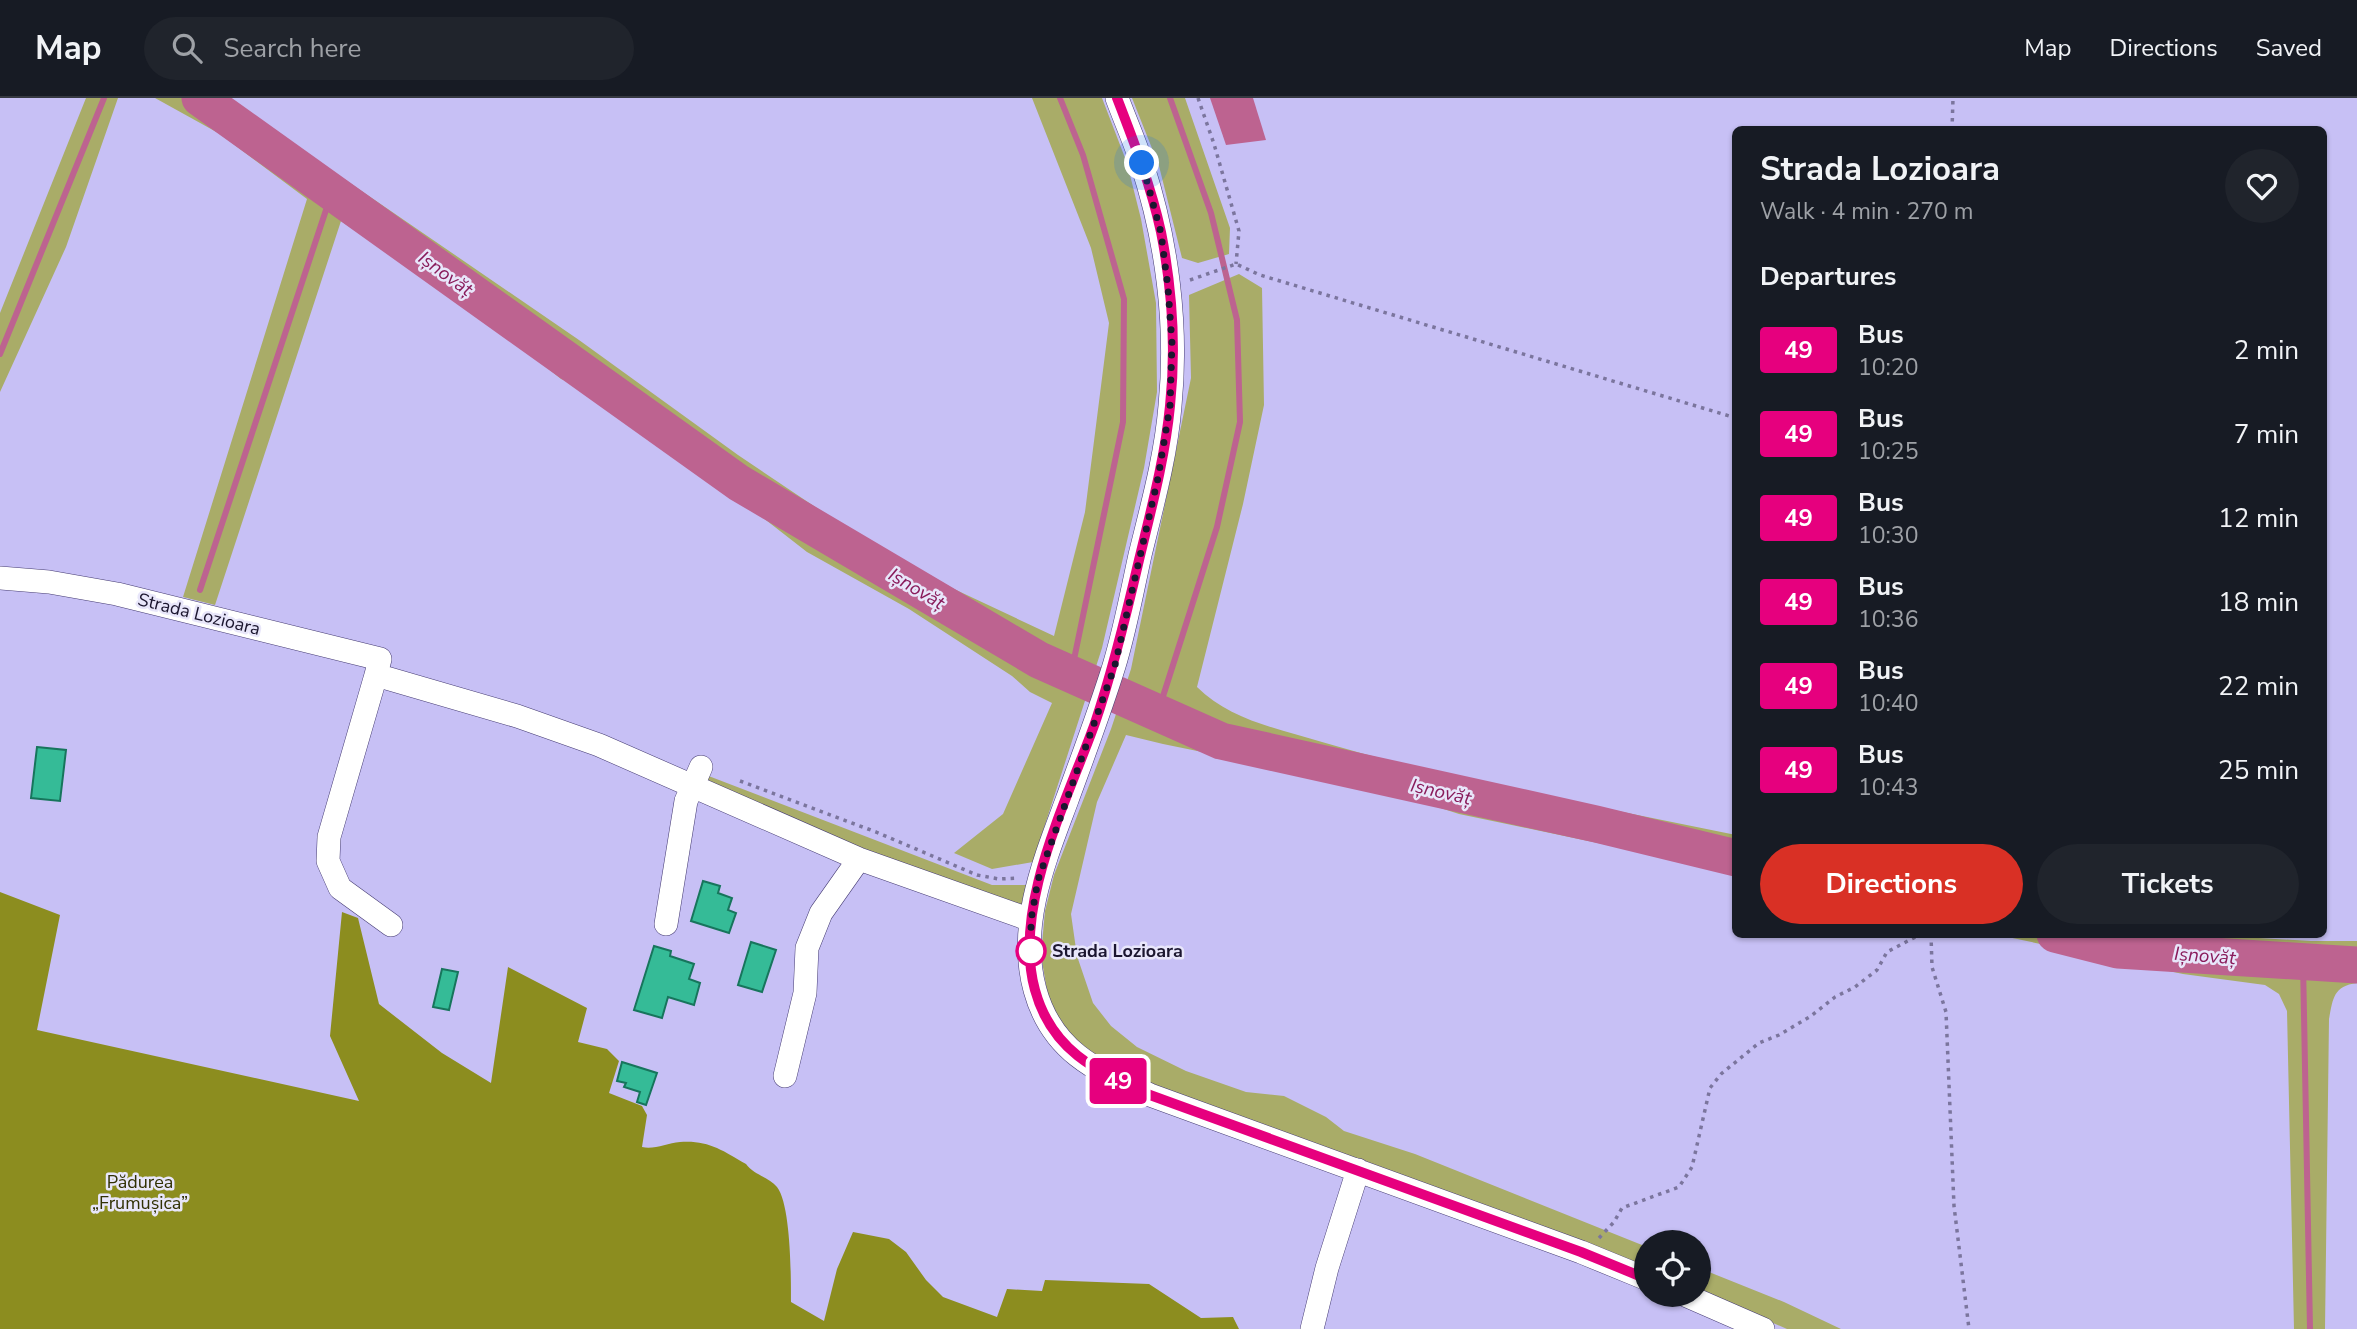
<!DOCTYPE html>
<meta charset="utf-8">
<style>
body{margin:0;font-family:"Nunito Sans",sans-serif;background:#20242c;color:#f1f3f6;height:100vh;display:flex;flex-direction:column;font-size:26px;white-space:nowrap}
*{box-sizing:border-box;margin:0}
p{font-size:23px;color:#9ea1a6}
.icon{flex:none;width:38px;height:38px;fill:none;stroke:currentColor;stroke-width:2;stroke-linecap:round;stroke-linejoin:round}
.map{position:relative;flex:1;overflow:hidden}
.details{position:absolute;left:1732px;top:28px;width:595px;height:812px;display:flex;flex-direction:column;background:#171b24;border-radius:10px;box-shadow:0 2px 5px #0004}
.details>*{flex:none}
.badge{padding:0 14px;border-radius:5px;font-size:24px;line-height:46px}
.controls{position:absolute;left:1634px;top:1132px;display:grid;gap:14px}
.controls a{display:grid;place-items:center;width:77px;height:77px;border-radius:50%;background:#171b24;box-shadow:0 2px 5px #0004;font-size:35px}
.you{position:absolute;width:35px;height:35px;margin:-18px;border:5px solid #fff;border-radius:50%;background:#1a73e8;box-shadow:0 0 0 10px #1a73e833}
.map>.badge{position:absolute;translate:-50% -50%;box-shadow:0 0 0 4px #fff}
h2{padding:0 28px;font-size:26px;line-height:63px}
.round{display:grid;place-items:center;flex:none;width:74px;height:74px;border-radius:37px;background:#20242c}
.headline{display:flex;align-items:center;justify-content:space-between;height:119px;padding:0 28px}
h1{font-size:33px;font-weight:700;line-height:52px}
.action{display:flex;gap:14px;margin-top:auto;padding:14px 28px}
.action a{flex:1;height:80px;border-radius:42px;background:#d93025;color:#fff;font-size:28px;font-weight:700;line-height:80px;text-align:center}
.action a+a{background:#20242c;color:#f1f3f6}
ul{padding:0;list-style:none}
li{display:flex;align-items:center;gap:21px;height:84px;padding:0 28px}
li div{flex:1}
li b{display:block;font-size:26px}
li em{font-style:normal}
li .badge{min-width:77px;font-weight:700;text-align:center}
header{display:flex;align-items:center;gap:42px;box-sizing:border-box;height:98px;padding:0 35px;background:#171b24;border-bottom:2px solid #363941}
header strong{font-size:33px}
nav{display:flex;gap:38px;margin-inline-start:auto;font-size:24px}
.search{width:490px;height:63px;background:#20242c;display:flex;align-items:center;gap:18px;box-sizing:border-box;padding:0 24px;border-radius:38px;color:#9ea1a6;font-size:26px}
.map>svg:first-child{display:block}
.green{fill:#a9ac68}
.forest{fill:#8c8d1f}
.water{fill:#bd6390}
.lines{fill:none;stroke-linecap:round;stroke-linejoin:round}
.stream{stroke:#bd6390;stroke-width:6}
.river{stroke:#bd6390;stroke-width:37}
.building{fill:#35bb97;stroke:#17755c;stroke-width:2}
.minor-casing{stroke:#453b73;stroke-width:24}
.path{stroke:#7b759d;stroke-width:3.5;stroke-dasharray:3.5 5;stroke-linecap:butt}
.minor{stroke:#fff;stroke-width:23}
.line-casing{stroke:#fff;stroke-width:16}
.line{stroke:#e6007e;stroke-width:10}
.walk{stroke:#1b162f;stroke-width:7;stroke-dasharray:0 12.6}
.stop-dot{fill:#fff;stroke:#e6007e;stroke-width:3.5}
.labels{text-anchor:middle;stroke-width:5;stroke-linejoin:round;paint-order:stroke}
.street-label{font-size:18px;fill:#1b162f;stroke:#e8e6fa}
.stop-label{font-size:18px;font-weight:bold;fill:#1b162f;stroke:#e8e6fa;text-anchor:start}
.park-label{font-size:18px;fill:#303003;stroke:#e8e6fa}
.water-label{font-size:19px;font-style:italic;fill:#891b5b;stroke:#e8e6fa}
</style>
<header>
<strong>Map</strong>
<div class="search"><svg class="icon" aria-label="search" viewBox="0 0 24 24"><circle cx="10" cy="10" r="6"/><path d="M15 15l6 6"/></svg>Search here</div>
<nav><a>Map</a><a>Directions</a><a>Saved</a></nav>
</header>
<div class="map">
<svg width="2357" height="1231" viewBox="0 0 2357 1231">
<rect width="100%" height="100%" fill="#c7c0f5"/>
<path class="green" d="M86 0H118L66 149 0 294V215Z
M155 0H226L579 242 738 357 848 431 954 491 1054 538 1085 414 1109 225 1091 150 1032 0H1102L1127 65 1141 121 1156 205 1157 294 1144 370 1102 550 1033 764 992 771 954 755 1003 716 1052 605 1030 594 1012 578 909 511 807 454 726 391 577 287 561 281 502 233 341 123 215 507 183 499 307 101 220 36Z
M1132 0H1185L1230 130 1229 156 1198 165 1182 160 1159 68Z
M1239 176 1262 190 1264 307 1243 406 1197 589C1230 622 1279 631 1322 644 1458 684 1598 708 1736 737V774L1459 716 1379 690 1163 646 1126 637 1097 704 1071 816 1077 858 1093 905 1111 928 1137 949 1186 973 1246 994 1284 998 1326 1019 1344 1033 1415 1056 1647 1149V1171L1579 1142 1124 976 1081 952 1061 932 1047 893 1041 857 1045 813 1054 777 1111 631 1131 571 1191 280 1189 197Z
M706 677 992 787H1028L1022 811 864 755 703 683Z
M2191 836 2311 843H2357V885C2333 888 2333 901 2329 921L2325 1231H2294L2287 913 2279 896 2265 887 2183 876 1998 837Z
M1699 1170 1784 1204 1841 1231H1787L1699 1193Z"/>
<path class="forest" d="M0 794 60 817 37 932 359 1003 330 938 342 814 358 820 379 906 442 955 491 985 508 869 587 910 578 944 607 951 619 963 609 995 642 1008 647 1017 642 1049C654 1052 667 1045 680 1044 708 1042 722 1052 746 1066 754 1077 769 1079 777 1089 791 1107 791 1179 791 1204L824 1223 837 1171 853 1134 889 1141 906 1154 926 1182 943 1199 997 1219 1007 1191 1042 1193 1045 1182 1149 1186 1201 1220 1233 1219 1239 1231H0Z"/>
<path class="water" d="M1210 0H1253L1266 42 1226 47Z"/>
<g class="lines">
<path class="stream" d="M1060 0 1083 57 1124 201 1123 324 1071 576
M0 256 104 0
M200 492 332 94
M1158 614 1217 429 1240 324 1237 222 1211 115 1170 0
M2303 864 2310 1231"/>
<path class="river" d="M200 0 739 385 1039 562 1221 643 1596 726 1736 760
M2055 836 2118 852 2357 867"/>
</g>
<path class="building" d="M37 649 66 652 60 703 31 700Z
M703 783 720 788 718 795 732 800 728 812 736 815 729 835 691 823Z
M751 844 776 852 762 894 738 887Z
M654 848 671 853 670 858 694 866 689 881 700 885 694 907 668 899 662 920 634 912Z
M442 871 458 874 449 912 433 909Z
M622 964 657 975 646 1007 637 1004 640 994 624 989 626 985 617 983Z"/>
<g class="lines">
<defs>
<path id="minor" d="M1117 0C1125 22 1135 44 1142 66 1167 143 1178 227 1170 308 1166 358 1152 408 1140 457 1132 494 1125 532 1114 568 1100 613 1083 658 1067 702 1045 761 1017 827 1035 892 1052 954 1097 973 1150 997L1581 1154 1647 1181
M0 480 49 484 117 496 380 561 376 577 517 618 599 647 859 761 1031 822
M376 577 329 739 328 763 340 790 391 827
M666 826 686 703 701 669
M785 978 805 895 807 850 821 815 859 761
M1685 1197 1763 1231
M1312 1231 1327 1170 1358 1072"/>
</defs>
<use href="#minor" class="minor-casing"/>
<path class="path" d="M1198 0 1214 46 1239 133 1236 166
M1952 32 1953 0
M1190 182 1236 166 1260 177 1736 320
M740 683 876 734 977 777 999 781 1018 780
M1931 836 1932 869 1946 914 1954 1108 1969 1231
M1599 1140 1614 1124 1622 1110 1679 1089 1692 1069 1710 990 1721 976 1759 945 1779 937 1811 918 1835 899 1855 889 1877 872 1887 854 1921 836"/>
<use href="#minor" class="minor"/>
</g>
<g class="lines">
<defs>
<path id="line" d="M1117 0C1134 44 1151 88 1161 134 1172 190 1176 252 1170 308 1165 360 1151 412 1139 462 1126 518 1113 572 1095 625 1067 703 1012 809 1035 892 1052 954 1097 973 1150 997L1581 1154 1647 1181"/>
</defs>
<use href="#line" class="line-casing"/>
<use href="#line" class="line"/>
<path class="walk" d="M1031 853V860V822L1038 782 1115 567 1158 380 1170 308 1172 245 1168 190 1161 135 1142 65"/>
</g>
<circle class="stop-dot" cx="1031" cy="853" r="14"/>
<g class="labels">
<g class="street-label">
<text transform="translate(199 516) rotate(14)" y="6">Strada Lozioara</text>
</g>
<g class="stop-label">
<text x="1052" y="859">Strada Lozioara</text>
</g>
<g class="park-label">
<text x="140" y="1090">Pădurea<tspan x="140" dy="21">„Frumușica”</tspan></text>
</g>
<g class="water-label">
<text transform="translate(446 175) rotate(36)" y="7">Ișnovăț</text>
<text transform="translate(917 490) rotate(31)" y="7">Ișnovăț</text>
<text transform="translate(1441 693) rotate(13)" y="7">Ișnovăț</text>
<text transform="translate(2205 857) rotate(4)" y="7">Ișnovăț</text>
</g>
</g>
</svg>
<div class="controls">
<a><svg class="icon" aria-label="locate" viewBox="0 0 24 24"><circle cx="12" cy="12" r="6"/><path d="M12 2v4M12 18v4M2 12h4M18 12h4"/></svg></a>
</div>
<div class="you" style="left:1142px;top:65px"></div>
<b class="badge" style="left:1118px;top:983px;background:#e6007e;color:#fff">49</b>
<section class="details">
<div class="headline"><div><h1>Strada Lozioara</h1><p>Walk · 4 min · 270 m</p></div><a class="round"><svg class="icon" aria-label="heart" viewBox="0 0 24 24"><path d="M12 20l-8-8c-3-5 5-10 8-4 3-6 11-1 8 4z"/></svg></a></div>
<h2>Departures</h2>
<ul>
<li><span class="badge" style="background:#e6007e;color:#fff">49</span><div><b>Bus</b><p>10:20</p></div><em>2 min</em></li>
<li><span class="badge" style="background:#e6007e;color:#fff">49</span><div><b>Bus</b><p>10:25</p></div><em>7 min</em></li>
<li><span class="badge" style="background:#e6007e;color:#fff">49</span><div><b>Bus</b><p>10:30</p></div><em>12 min</em></li>
<li><span class="badge" style="background:#e6007e;color:#fff">49</span><div><b>Bus</b><p>10:36</p></div><em>18 min</em></li>
<li><span class="badge" style="background:#e6007e;color:#fff">49</span><div><b>Bus</b><p>10:40</p></div><em>22 min</em></li>
<li><span class="badge" style="background:#e6007e;color:#fff">49</span><div><b>Bus</b><p>10:43</p></div><em>25 min</em></li>
</ul>
<div class="action"><a>Directions</a><a>Tickets</a></div>
</section>
</div>
